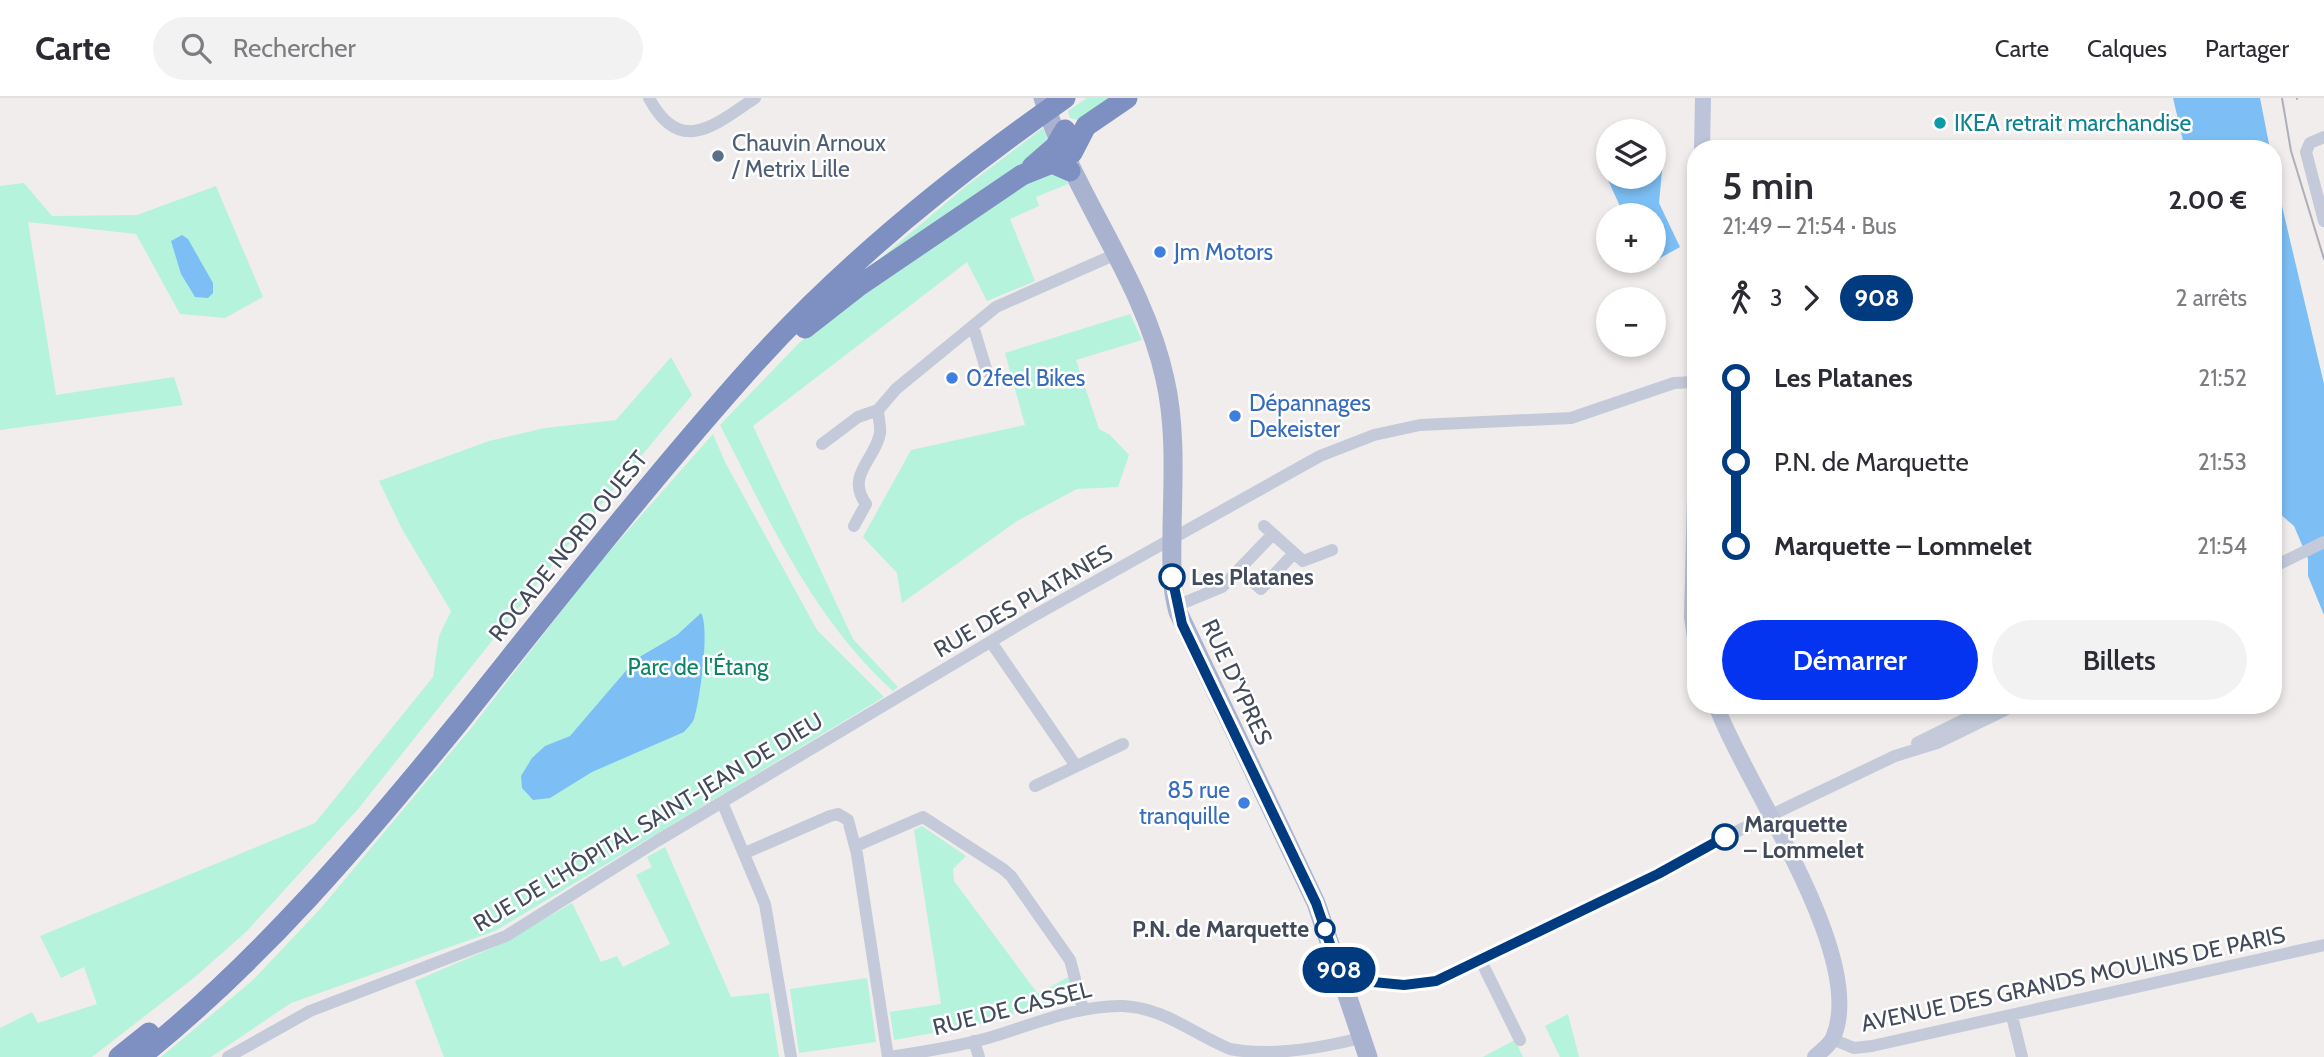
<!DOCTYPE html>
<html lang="fr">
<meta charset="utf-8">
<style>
body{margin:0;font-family:Cabin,sans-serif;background:#f2f2f3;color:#2b2b33;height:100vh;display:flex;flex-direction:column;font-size:26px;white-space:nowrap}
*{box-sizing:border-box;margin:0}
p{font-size:23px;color:#7c7c81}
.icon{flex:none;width:38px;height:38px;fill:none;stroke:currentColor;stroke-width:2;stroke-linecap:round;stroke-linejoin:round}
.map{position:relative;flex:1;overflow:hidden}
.panel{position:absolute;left:1687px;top:42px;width:595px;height:574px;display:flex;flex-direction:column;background:#fff;border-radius:28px;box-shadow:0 4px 10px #0003}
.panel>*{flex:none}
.badge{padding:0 14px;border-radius:23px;font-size:24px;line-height:46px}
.fabs{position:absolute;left:1596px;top:21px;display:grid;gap:14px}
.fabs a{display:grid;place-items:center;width:70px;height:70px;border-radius:50%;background:#fff;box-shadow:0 4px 10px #0003;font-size:35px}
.map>.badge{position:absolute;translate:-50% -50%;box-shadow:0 0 0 4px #fff}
.legs{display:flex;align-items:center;gap:10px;height:77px;padding:0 35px;font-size:23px}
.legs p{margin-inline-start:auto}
.overview{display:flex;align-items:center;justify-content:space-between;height:119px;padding:0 35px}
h1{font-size:38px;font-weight:600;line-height:52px}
.primary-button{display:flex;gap:14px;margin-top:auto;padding:14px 35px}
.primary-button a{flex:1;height:80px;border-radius:42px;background:#0534f1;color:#fff;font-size:28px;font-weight:600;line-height:80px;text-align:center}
.primary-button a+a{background:#f2f2f3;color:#2b2b33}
ul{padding:0 35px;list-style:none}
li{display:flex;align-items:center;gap:24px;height:84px;font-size:26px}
li i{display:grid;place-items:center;width:10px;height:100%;margin:0 9px;background:currentColor}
li i::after{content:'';width:18px;height:18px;margin:-9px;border:5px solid;border-radius:50%;background:#fff}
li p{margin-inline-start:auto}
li:first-child i{background:linear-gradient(#0000 50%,currentColor 0)}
li:last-child i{background:linear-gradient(currentColor 50%,#0000 0)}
header{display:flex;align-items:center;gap:42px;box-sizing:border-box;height:98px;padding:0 35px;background:#fff;border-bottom:2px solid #e1e1e2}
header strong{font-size:33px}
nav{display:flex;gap:38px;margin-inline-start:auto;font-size:24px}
.search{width:490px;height:63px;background:#f2f2f3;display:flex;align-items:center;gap:18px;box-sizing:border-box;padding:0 24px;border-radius:38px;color:#7c7c81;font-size:26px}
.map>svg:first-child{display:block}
.green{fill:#b5f3dc}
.water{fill:#7dbff5}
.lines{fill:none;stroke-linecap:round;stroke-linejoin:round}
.street{stroke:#c4cad9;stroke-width:12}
.secondary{stroke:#bdc3d8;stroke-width:16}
.primary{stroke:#a9b3cf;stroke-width:19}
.highway{stroke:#7e8fc2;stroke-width:21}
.tram{stroke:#aeafb8;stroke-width:2}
.line-1-casing{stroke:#fff;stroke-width:16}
.line-1{stroke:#003b80;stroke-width:10}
.culture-dot{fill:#0f9aa8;stroke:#fff;stroke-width:2.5}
.service-dot{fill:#5c6f8a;stroke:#fff;stroke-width:2.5}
.shop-dot{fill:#3f7fe0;stroke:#fff;stroke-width:2.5}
.stop-1-dot{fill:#fff;stroke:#003b80;stroke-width:3.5}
.labels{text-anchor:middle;stroke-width:5;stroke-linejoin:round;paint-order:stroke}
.culture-label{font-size:23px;fill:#0d838f;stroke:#fff;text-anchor:start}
.service-label{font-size:23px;fill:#4e5e75;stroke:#fff;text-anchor:start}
.shop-label{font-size:23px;fill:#366cbe;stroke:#fff;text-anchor:start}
.street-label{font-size:23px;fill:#434a5c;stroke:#fff}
.stop-label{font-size:23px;font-weight:bold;fill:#434a5c;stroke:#fff;text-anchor:start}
.park-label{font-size:23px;fill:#0c8565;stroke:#fff}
</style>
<header>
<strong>Carte</strong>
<div class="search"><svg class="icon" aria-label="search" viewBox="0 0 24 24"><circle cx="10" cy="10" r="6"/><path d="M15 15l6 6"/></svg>Rechercher</div>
<nav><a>Carte</a><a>Calques</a><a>Partager</a></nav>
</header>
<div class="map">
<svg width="2324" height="959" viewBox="0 0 2324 959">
<rect width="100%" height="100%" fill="#f0edec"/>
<path class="green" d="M1087 0H1118L1079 22 1070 20 1068 13Z
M1043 30 1048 42 1042 52 863 175 965 89Z
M1051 73 1064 79 1068 86 1036 99 1039 108 1010 121 1035 183 987 203 967 164 753 328 853 541 898 589 893 593C813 521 768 420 720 327L799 245 840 213 1042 75Z
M24 85 52 118 137 117 216 88 263 199 225 220 180 216 136 136 28 124 56 297 174 279 183 307 0 332V88Z
M1130 216 1142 242 1076 262 1099 331 1110 337 1129 357 1118 389 1077 391 1017 423 902 505 897 475 863 439 911 352 1025 327 1005 255Z
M671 259 692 297 598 410 358 711 246 834 195 879 92 959H0V930L32 914 38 925 97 906 84 869 61 880 40 838 315 725 433 579 439 538 451 513 402 431 379 383 489 343 545 330 616 322Z
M713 336 725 364 817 532 884 599 495 833 291 905 211 959H161L253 882 321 810 472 629 593 472Z
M922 728 966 758 953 771 954 783 1038 896 1070 878 1075 897 972 928 894 942 890 914 941 906 914 732Z
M665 749 731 899 769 895 779 959H444L415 883 499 847 572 805 601 864 617 858 623 869 670 846 636 777 652 769 647 759Z
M867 880 876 944 799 955 790 891Z
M1568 916 1579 959H1560L1545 928Z
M1515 942 1523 959H1483Z"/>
<path class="water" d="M2173 0H2260L2270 51H2185Z
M1664 52 1659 105 1680 149 1653 164 1648 163H1654V117H1624L1608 82 1609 79H1654V57Z
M2273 70 2324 286V517L2308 478V461L2294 428 2273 410Z
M182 137 188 141 213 185V195L208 200 195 199 181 176 171 143Z
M701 515C710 529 700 603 694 621 692 626 687 630 684 634L592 674 550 700 533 702 522 690 521 678 532 660 545 648 570 638 636 561 677 537Z"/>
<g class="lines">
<path class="street" d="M649 0C680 59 715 27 755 0
M2324 39 2310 45 2306 54 2324 123
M973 228 987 274
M822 346 858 319 878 312
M854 428 866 406C845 377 876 361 880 335 881 328 878 319 878 312L896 291 996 209 1116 156
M1264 428 1303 463 1332 452
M2273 469 2324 444
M1240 472 1261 491 1294 455
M1176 508 1222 489 1273 436
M991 544 1076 668
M1917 645 1994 607
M1035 688 1123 646
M722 704 765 806 791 959
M856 748 923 719 1003 771 1011 778 1070 862 1083 911
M745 755 830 718 838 716 848 722 857 756 888 959
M1480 861 1520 942
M1342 881 1404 887 1436 883 1658 776 1725 739 1895 658 1937 645 2015 607
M2012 918 2022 959
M1832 941 1854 950 1872 948 2324 847
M974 943 979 959
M228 959 310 913 506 838 657 743 1030 520 1320 358 1374 337 1420 327 1571 320 1674 285 1696 284
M889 959C922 954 956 949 988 940 1032 927 1077 907 1123 908 1165 910 1193 936 1230 951 1271 959 1321 950 1361 940"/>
<path class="secondary" d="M1702 51 1703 0
M1696 358 1692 519 1696 547
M1716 607C1745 687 1869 859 1833 940 1829 948 1821 953 1815 959"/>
<path class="primary" d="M1043 0C1074 98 1143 180 1165 281 1176 329 1173 381 1172 430 1172 458 1170 486 1178 514L1316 805 1368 959"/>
<path class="highway" d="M1072 55 1086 28 1127 0
M1032 69 1055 49 1065 32
M805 230 860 187 1022 77 1052 65 1070 73
M119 959 149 935
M140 959C262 861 361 744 459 624 556 503 651 381 754 266 846 164 953 78 1065 0"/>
<path class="tram" d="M2282 0 2291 53 2324 161
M2297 0V1"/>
</g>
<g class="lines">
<defs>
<path id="line-1" d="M1172 479 1182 526 1316 805 1342 881 1404 887 1436 883 1658 776 1725 739"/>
</defs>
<use href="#line-1" class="line-1-casing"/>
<use href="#line-1" class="line-1"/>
</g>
<circle class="culture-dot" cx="1940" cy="25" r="7"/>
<circle class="service-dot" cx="718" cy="58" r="7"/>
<g class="shop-dot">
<circle cx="1160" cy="154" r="7"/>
<circle cx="952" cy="280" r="7"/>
<circle cx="1235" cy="318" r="7"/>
<circle cx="1244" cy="705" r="7"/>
</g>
<g class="stop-1-dot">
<circle cx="1172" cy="479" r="12"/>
<circle cx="1725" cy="739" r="12"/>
<circle cx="1325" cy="831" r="9"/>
</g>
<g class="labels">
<g class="culture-label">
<text x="1954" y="33">IKEA retrait marchandise</text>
</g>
<g class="service-label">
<text x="732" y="53">Chauvin Arnoux<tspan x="732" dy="26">/ Metrix Lille</tspan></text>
</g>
<g class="shop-label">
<text x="1174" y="162">Jm Motors</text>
<text x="966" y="288">02feel Bikes</text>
<text x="1249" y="313">Dépannages<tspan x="1249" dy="26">Dekeister</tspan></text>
<text x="1230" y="700" text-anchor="end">85 rue<tspan x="1230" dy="26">tranquille</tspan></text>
</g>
<g class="street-label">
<text transform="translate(568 448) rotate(-51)" y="8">ROCADE NORD OUEST</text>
<text transform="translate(1023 503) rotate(-30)" y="8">RUE DES PLATANES</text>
<text transform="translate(1237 584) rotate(65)" y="8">RUE D'YPRES</text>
<text transform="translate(648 724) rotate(-31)" y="8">RUE DE L'HÔPITAL SAINT-JEAN DE DIEU</text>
<text transform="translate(2073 881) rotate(-12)" y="8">AVENUE DES GRANDS MOULINS DE PARIS</text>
<text transform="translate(1012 910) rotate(-14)" y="8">RUE DE CASSEL</text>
</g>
<g class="stop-label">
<text x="1191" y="487">Les Platanes</text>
<text x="1744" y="734">Marquette<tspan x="1744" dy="26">– Lommelet</tspan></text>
<text x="1309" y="839" text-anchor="end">P.N. de Marquette</text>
</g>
<g class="park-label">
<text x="698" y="577">Parc de l'Étang</text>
</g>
</g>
</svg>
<div class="fabs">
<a><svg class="icon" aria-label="layers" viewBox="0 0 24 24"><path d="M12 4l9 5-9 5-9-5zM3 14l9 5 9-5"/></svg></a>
<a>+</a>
<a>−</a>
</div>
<b class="badge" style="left:1339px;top:872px;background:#003b80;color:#fff">908</b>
<section class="panel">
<div class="overview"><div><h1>5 min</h1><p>21:49 – 21:54 · Bus</p></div><b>2.00 €</b></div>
<div class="legs"><svg class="icon" aria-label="walk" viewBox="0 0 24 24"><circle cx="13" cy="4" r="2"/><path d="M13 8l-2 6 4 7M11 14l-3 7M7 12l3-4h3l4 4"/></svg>3<svg class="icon" aria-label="forward" viewBox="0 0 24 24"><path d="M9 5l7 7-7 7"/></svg><b class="badge" style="background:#003b80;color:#fff">908</b><p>2 arrêts</p></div>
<ul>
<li><i style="color:#003b80"></i><b>Les Platanes</b><p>21:52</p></li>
<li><i style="color:#003b80"></i><span>P.N. de Marquette</span><p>21:53</p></li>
<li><i style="color:#003b80"></i><b>Marquette – Lommelet</b><p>21:54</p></li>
</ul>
<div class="primary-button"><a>Démarrer</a><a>Billets</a></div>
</section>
</div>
